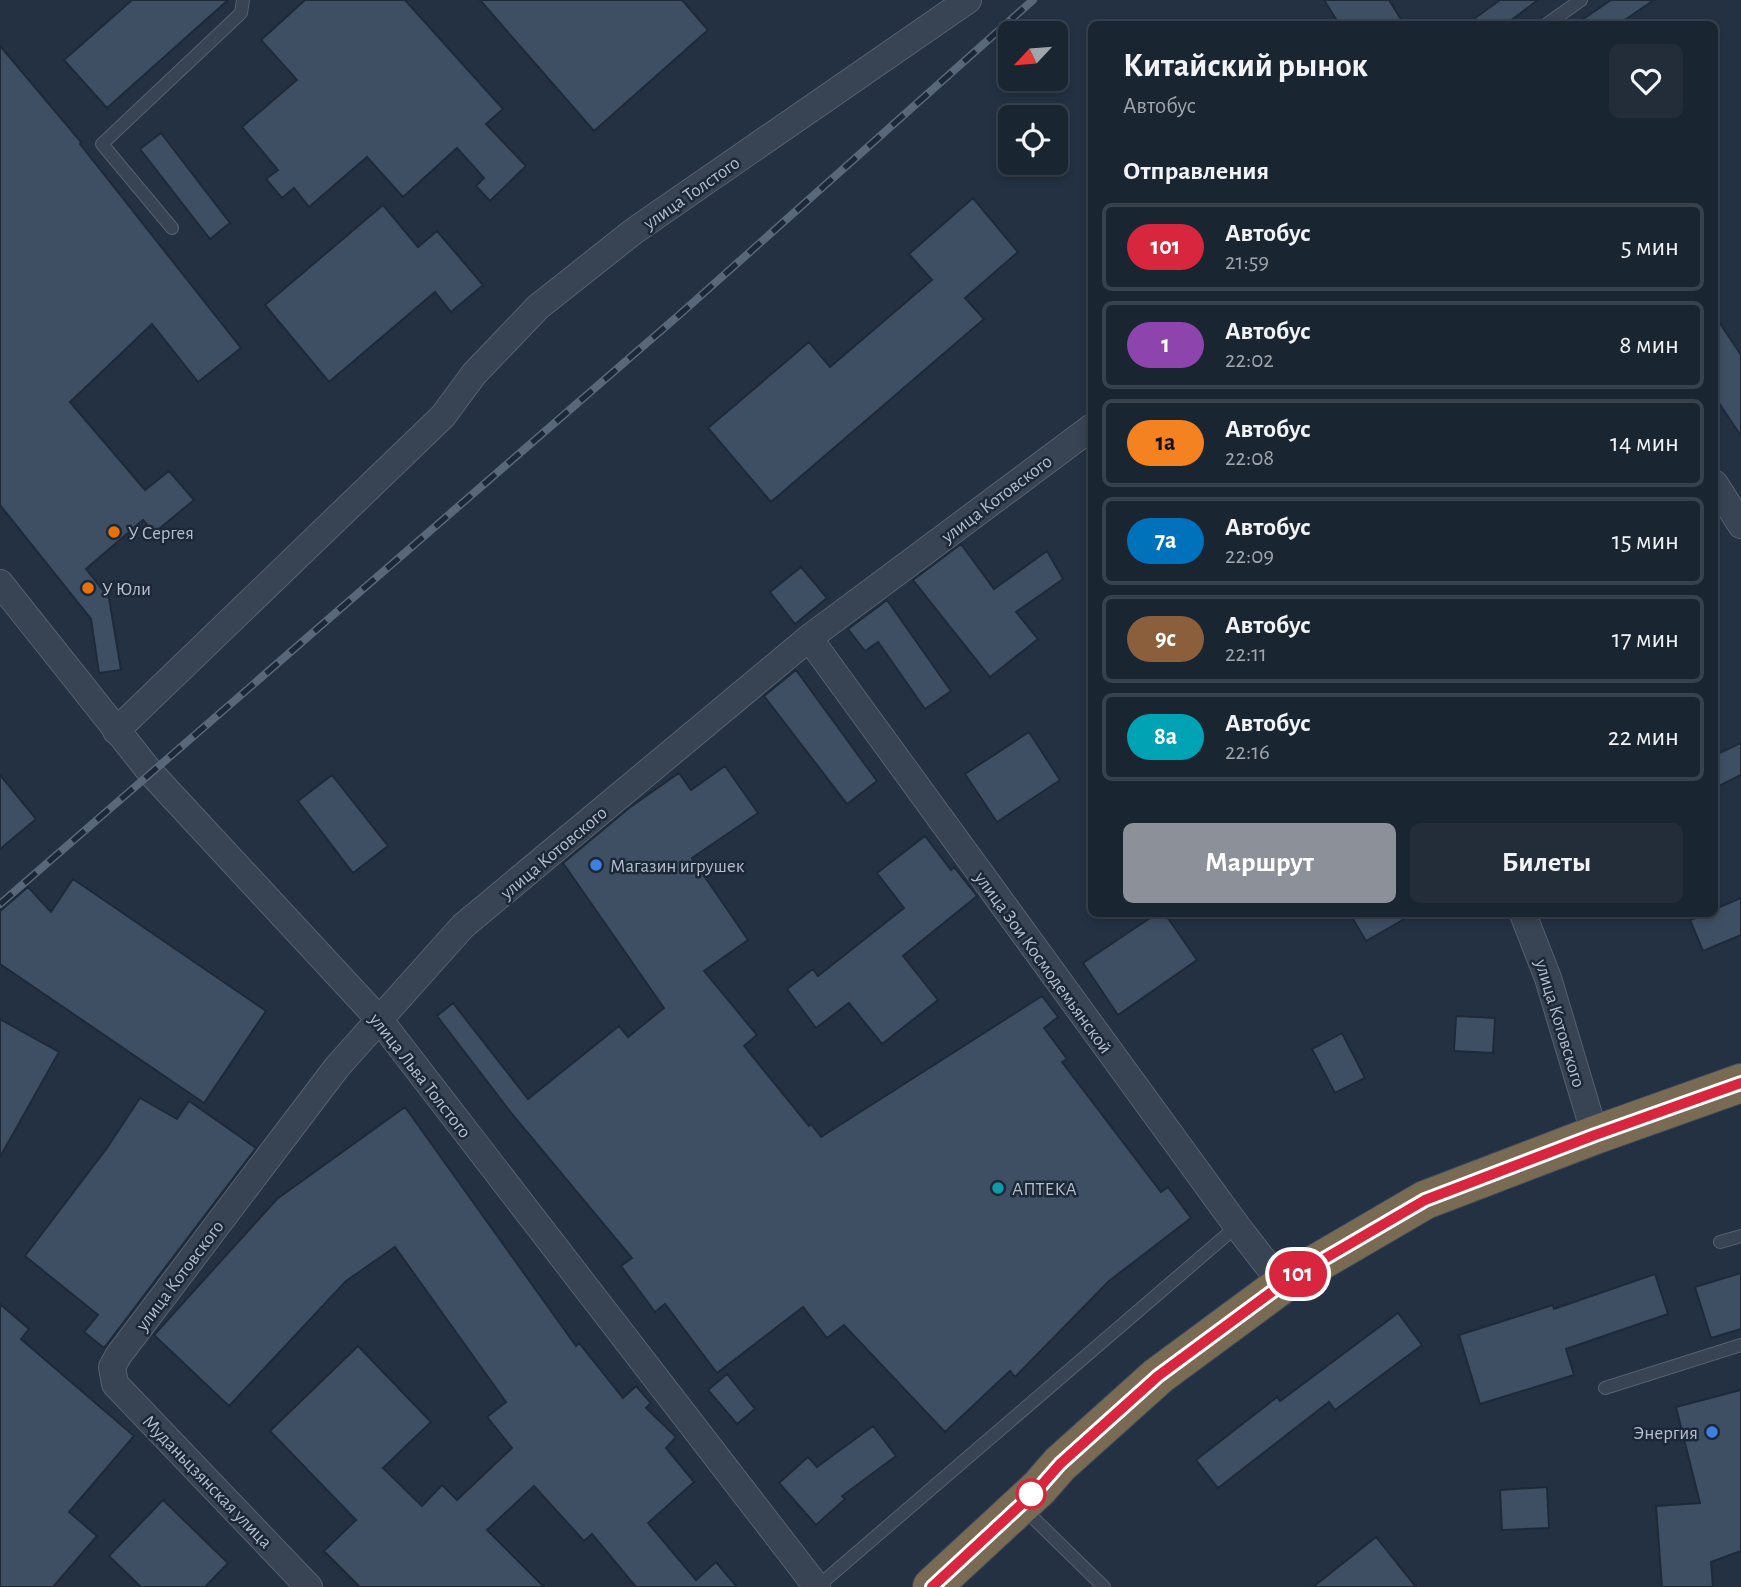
<!DOCTYPE html>
<html lang="ru">
<meta charset="utf-8">
<style>
body{margin:0;font-family:"Alegreya Sans",sans-serif;background:#232d3a;color:#f1f3f6;height:100vh;display:flex;flex-direction:column;font-size:26px;white-space:nowrap}
*{box-sizing:border-box;margin:0}
p{font-size:23px;color:#9fa5ac}
.icon{flex:none;width:38px;height:38px;fill:none;stroke:currentColor;stroke-width:2;stroke-linecap:round;stroke-linejoin:round}
.map{position:relative;flex:1;overflow:hidden}
.panel{position:absolute;left:1088px;top:21px;width:630px;height:896px;display:flex;flex-direction:column;background:#1a2532;border-radius:10px;box-shadow:0 4px 10px #0003,0 0 0 2px #38424d}
.panel>*{flex:none}
.badge{padding:0 14px;border-radius:23px;font-size:24px;line-height:46px}
.needle{width:46px;rotate:244deg}
.controls{position:absolute;left:998px;top:21px;display:grid;gap:14px}
.controls a{display:grid;place-items:center;width:70px;height:70px;border-radius:10px;background:#1a2532;box-shadow:0 4px 10px #0003,0 0 0 2px #38424d;font-size:35px}
.map>.badge{position:absolute;translate:-50% -50%;box-shadow:0 0 0 4px #fff}
h2{padding:0 35px;font-size:26px;line-height:63px}
.round{display:grid;place-items:center;flex:none;width:74px;height:74px;border-radius:10px;background:#232d3a}
.headline{display:flex;align-items:center;justify-content:space-between;height:119px;padding:0 35px}
h1{font-size:33px;font-weight:700;line-height:52px}
.cta{display:flex;gap:14px;margin-top:auto;padding:14px 35px}
.cta a{flex:1;height:80px;border-radius:10px;background:#8c9099;color:#fff;font-size:28px;font-weight:700;line-height:80px;text-align:center}
.cta a+a{background:#232d3a;color:#f1f3f6}
ul{padding:0;list-style:none}
li{display:flex;align-items:center;gap:21px;height:88px;margin:0 14px 10px;padding:0 21px;border:4px solid #38424d;border-radius:10px}
li div{flex:1}
li b{display:block;font-size:26px}
li em{font-style:normal}
li .badge{min-width:77px;font-weight:700;text-align:center}
.map>svg:first-child{display:block}
.building{fill:#3f4f63;stroke:#1e2a3a;stroke-width:2}
.lines{fill:none;stroke-linecap:round;stroke-linejoin:round}
.lane-casing{stroke:#566170;stroke-width:14}
.street-casing{stroke:#566170;stroke-width:28}
.highway-casing{stroke:#424e5d;stroke-width:40}
.lane{stroke:#384353;stroke-width:12}
.street{stroke:#384353;stroke-width:26}
.highway{stroke:#796a54;stroke-width:38}
.rail-casing{stroke:#59677a;stroke-width:8}
.rail{stroke:#1c2838;stroke-width:5;stroke-dasharray:16;stroke-linecap:butt}
.line-casing{stroke:#fff;stroke-width:16}
.line{stroke:#d7263d;stroke-width:10}
.food-dot{fill:#e8710a;stroke:#1c2838;stroke-width:2.5}
.shop-dot{fill:#3f7fe0;stroke:#1c2838;stroke-width:2.5}
.culture-dot{fill:#0f9aa8;stroke:#1c2838;stroke-width:2.5}
.stop-dot{fill:#fff;stroke:#d7263d;stroke-width:3.5}
.labels{text-anchor:middle;stroke-width:5;stroke-linejoin:round;paint-order:stroke}
.street-label{font-size:19px;fill:#b5becd;stroke:#1c2838}
.poi-label{font-size:19px;fill:#b5becd;stroke:#1c2838;text-anchor:start}
</style>
<div class="map">
<svg width="1741" height="1587" viewBox="0 0 1741 1587">
<rect width="100%" height="100%" fill="#233143"/>
<path class="building" d="M132 0H228L107 108 64 60Z
M305 0H405L503 109 486 124 526 166 490 201 476 186 484 178 457 148 403 197 367 157 309 207 294 188 282 198 266 179 278 170 242 127 297 80 261 40Z
M480 0H682L708 30 594 131Z
M1324 0H1389L1404 24H1339Z
M1500 0H1538L1506 24H1467Z
M1611 0H1654L1619 24H1576Z
M0 46 81 142 80 144 241 348 198 382 152 324 70 402 145 490 169 471 194 500 154 533 143 520 86 569 109 598 121 670 99 673 91 619 0 505Z
M161 133 230 223 210 239 140 149Z
M973 198 1018 252 965 298 984 319 771 502 708 428 809 342 830 367 932 280 909 254Z
M383 205 418 247 437 231 483 285 451 312 435 292 329 382 265 305Z
M1715 316 1741 355V436L1715 397Z
M961 544 994 589 1047 551 1063 579 1016 612 1038 639 990 677 913 580Z
M801 567 827 598 795 624 770 592Z
M887 600 951 691 925 709 878 642 865 651 848 629Z
M796 670 877 781 847 804 764 696Z
M1029 732 1060 780 997 822 965 774Z
M1741 743V775L1715 788V755Z
M725 766 758 813 692 858 748 940 704 971 757 1035 744 1046 809 1126 811 1124 821 1137 1042 996 1058 1017 1044 1028 1067 1059 1062 1062 1161 1192 1168 1187 1191 1218 1109 1281 1015 1377 1010 1371 945 1432 844 1325 827 1338 803 1307 717 1373 665 1304 655 1312 621 1266 632 1258 512 1114 437 1016 453 1003 528 1099 619 1026 628 1037 664 1008 563 863 629 808 679 773 691 790Z
M0 775 36 819 0 849Z
M332 775 388 846 353 873 298 801Z
M925 836 951 870 954 867 977 896 903 956 938 1000 882 1044 849 1003 816 1028 787 989 813 969 818 976 904 908 877 873Z
M73 879 266 1011 204 1103 0 964V911L28 887 51 912Z
M1741 898V935L1703 951 1690 920 1706 914H1715V909Z
M1156 914H1165L1197 960 1118 1015 1083 963Z
M1350 914H1413L1366 941Z
M1456 1016 1495 1018 1493 1053 1454 1051Z
M0 1019 59 1052 0 1157Z
M1342 1033 1365 1078 1335 1093 1312 1049Z
M140 1098 177 1119 189 1101 256 1148 104 1348 84 1332 98 1315 25 1256 107 1148Z
M405 1107 576 1346 579 1343 623 1398 636 1386 651 1403 646 1408 676 1437 666 1448 694 1482 648 1523 696 1580 716 1562 737 1587H636L592 1534 584 1541 534 1486 487 1530 544 1587H360L324 1551 356 1520 270 1431 358 1346 431 1422 383 1468 422 1506 442 1485 457 1500 512 1448 487 1417 506 1402 395 1247 346 1281 229 1406 154 1335 277 1199Z
M1741 1273V1329L1711 1338 1695 1287Z
M1655 1274 1668 1314 1566 1349 1574 1375 1480 1404 1459 1335 1553 1305 1554 1309Z
M0 1304 29 1329 21 1339 134 1436 69 1512 97 1536 53 1587H0Z
M1398 1313 1422 1345 1335 1410 1329 1402 1218 1488 1196 1460 1277 1397 1280 1401Z
M727 1374 755 1409 737 1424 708 1390Z
M1741 1390V1551L1711 1562 1713 1587H1662L1656 1506 1700 1503 1676 1407Z
M873 1426 896 1456 842 1496 845 1499 816 1525 779 1483 808 1457 817 1467Z
M1547 1487 1549 1528 1502 1530 1500 1490Z
M163 1500 228 1563 205 1587H141L109 1556Z
M1376 1537 1416 1587H1313Z"/>
<g class="lines">
<defs>
<path id="lane" d="M1547 24 1581 0
M172 228 102 144 241 13 243 0
M1720 1242 1741 1236
M1605 1388 1741 1345
M1022 1507 1104 1587
M817 1587 1237 1226"/>
<path id="street" d="M1715 484 1741 525
M0 583 151 773 379 1019 817 1587
M809 638 1237 1226 1282 1284
M116 731 443 416 474 374 538 307 634 231 968 0
M1523 914 1548 978 1595 1135
M309 1587 115 1384 112 1367 118 1356 337 1067 463 926 809 638 1092 427"/>
<path id="highway" d="M932 1587 1039 1488 1060 1464 1158 1376 1288 1280 1425 1200 1595 1135 1741 1083"/>
</defs>
<use href="#lane" class="lane-casing"/>
<use href="#street" class="street-casing"/>
<use href="#highway" class="highway-casing"/>
<use href="#lane" class="lane"/>
<use href="#street" class="street"/>
<use href="#highway" class="highway"/>
<defs>
<path id="rail" d="M0 904 679 315 1033 0"/>
</defs>
<use href="#rail" class="rail-casing"/>
<use href="#rail" class="rail"/>
</g>
<g class="lines">
<defs>
<path id="line" d="M932 1587 1039 1488 1060 1464 1158 1376 1288 1280 1425 1200 1595 1135 1741 1083"/>
</defs>
<use href="#line" class="line-casing"/>
<use href="#line" class="line"/>
</g>
<g class="food-dot">
<circle cx="114" cy="532" r="7"/>
<circle cx="88" cy="588" r="7"/>
</g>
<g class="shop-dot">
<circle cx="596" cy="865" r="7"/>
<circle cx="1712" cy="1432" r="7"/>
</g>
<circle class="culture-dot" cx="998" cy="1188" r="7"/>
<circle class="stop-dot" cx="1031" cy="1494" r="14"/>
<g class="labels">
<g class="street-label">
<text transform="translate(691 192) rotate(-35)" y="7">улица Толстого</text>
<text transform="translate(996 498) rotate(-37)" y="7">улица Котовского</text>
<text transform="translate(553 852) rotate(-40)" y="7">улица Котовского</text>
<text transform="translate(1044 962) rotate(54)" y="7">улица Зои Космодемьянской</text>
<text transform="translate(1561 1023) rotate(73)" y="7">улица Котовского</text>
<text transform="translate(421 1075) rotate(52)" y="7">улица Льва Толстого</text>
<text transform="translate(179 1275) rotate(-53)" y="7">улица Котовского</text>
<text transform="translate(208 1481) rotate(46)" y="7">Муданьцзянская улица</text>
</g>
<g class="poi-label">
<text x="128" y="539">У Сергея</text>
<text x="102" y="595">У Юли</text>
<text x="610" y="872">Магазин игрушек</text>
<text x="1012" y="1195">АПТЕКА</text>
<text x="1698" y="1439" text-anchor="end">Энергия</text>
</g>
</g>
</svg>
<div class="controls">
<a><svg class="needle" viewBox="-14 -14 28 28"><path d="M0-13l5 13h-10z" fill="#e53935"/><path d="M0 13l5-13h-10z" fill="#9fa5ac"/></svg></a>
<a><svg class="icon" aria-label="locate" viewBox="0 0 24 24"><circle cx="12" cy="12" r="6"/><path d="M12 2v4M12 18v4M2 12h4M18 12h4"/></svg></a>
</div>
<b class="badge" style="left:1298px;top:1274px;background:#d7263d;color:#fff">101</b>
<section class="panel">
<div class="headline"><div><h1>Китайский рынок</h1><p>Автобус</p></div><a class="round"><svg class="icon" aria-label="heart" viewBox="0 0 24 24"><path d="M12 20l-8-8c-3-5 5-10 8-4 3-6 11-1 8 4z"/></svg></a></div>
<h2>Отправления</h2>
<ul>
<li><span class="badge" style="background:#d7263d;color:#fff">101</span><div><b>Автобус</b><p>21:59</p></div><em>5 мин</em></li>
<li><span class="badge" style="background:#8e44ad;color:#fff">1</span><div><b>Автобус</b><p>22:02</p></div><em>8 мин</em></li>
<li><span class="badge" style="background:#f58220;color:#111">1а</span><div><b>Автобус</b><p>22:08</p></div><em>14 мин</em></li>
<li><span class="badge" style="background:#0072bc;color:#fff">7а</span><div><b>Автобус</b><p>22:09</p></div><em>15 мин</em></li>
<li><span class="badge" style="background:#8b5e3c;color:#fff">9с</span><div><b>Автобус</b><p>22:11</p></div><em>17 мин</em></li>
<li><span class="badge" style="background:#00a3b4;color:#fff">8а</span><div><b>Автобус</b><p>22:16</p></div><em>22 мин</em></li>
</ul>
<div class="cta"><a>Маршрут</a><a>Билеты</a></div>
</section>
</div>
